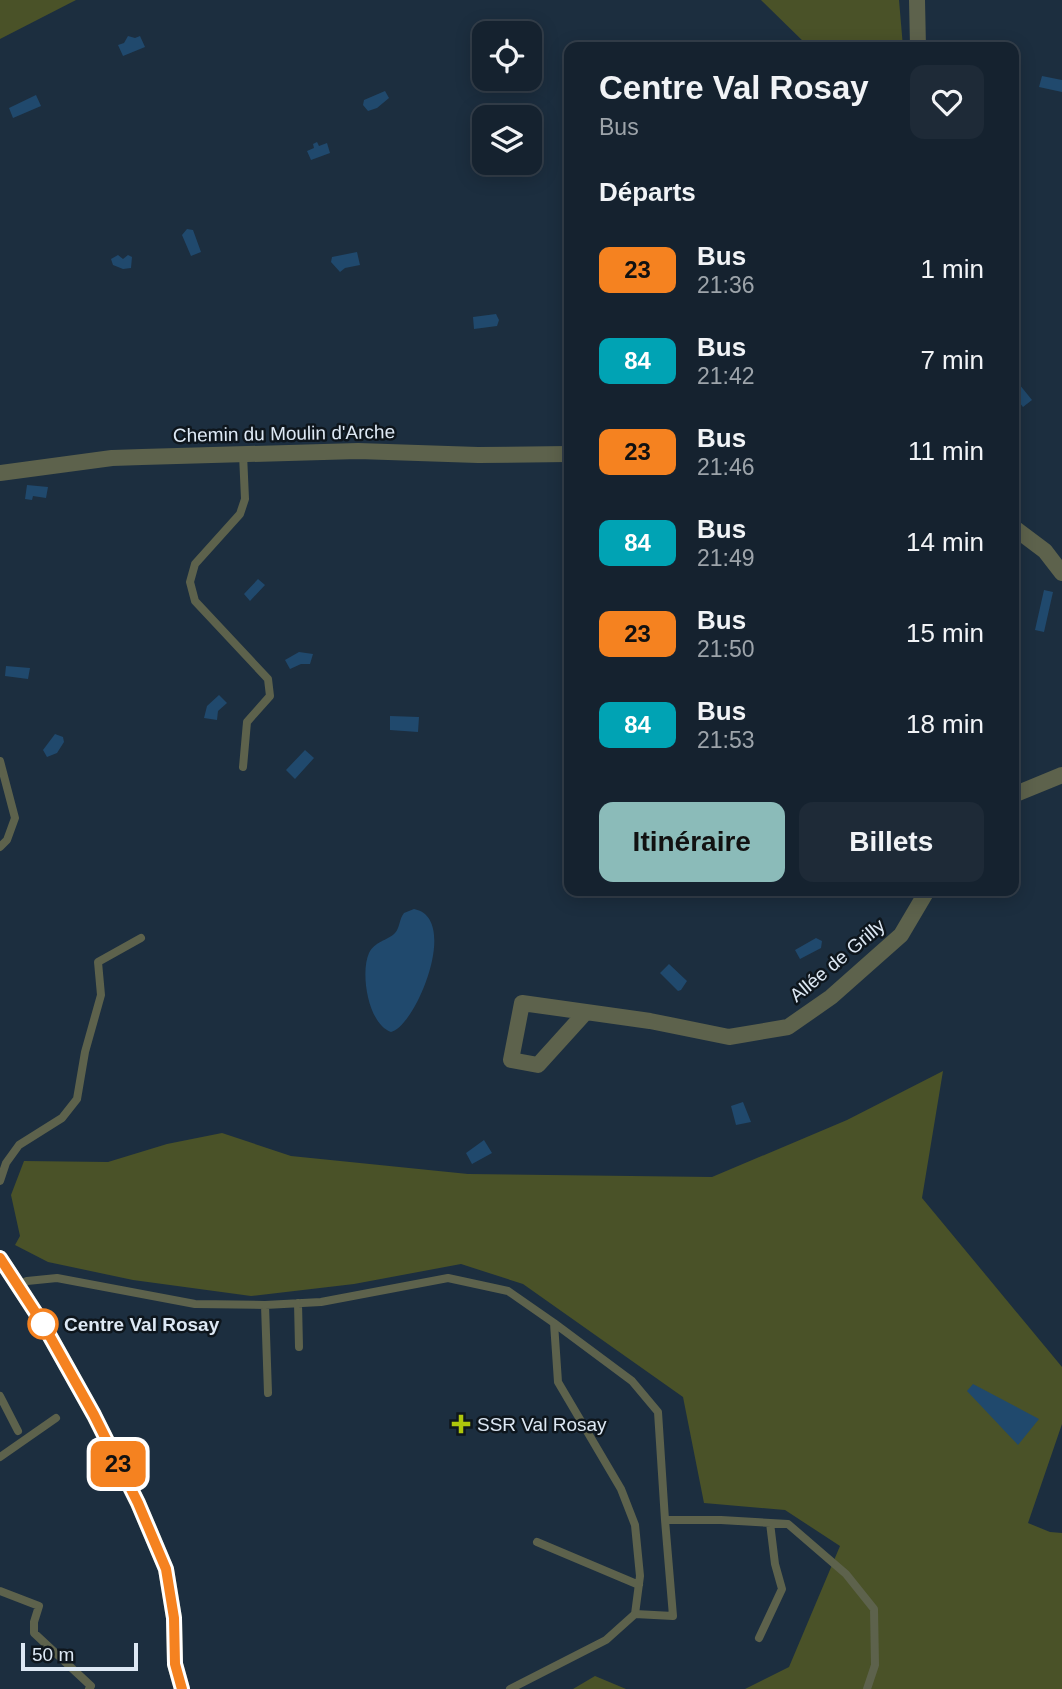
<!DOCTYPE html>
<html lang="fr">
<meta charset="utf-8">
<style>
body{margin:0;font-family:Arial,sans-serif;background:#1e2a37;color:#f1f3f6;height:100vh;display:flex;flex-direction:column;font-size:26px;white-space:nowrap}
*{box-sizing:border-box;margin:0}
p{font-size:23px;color:#9da4aa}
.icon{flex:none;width:38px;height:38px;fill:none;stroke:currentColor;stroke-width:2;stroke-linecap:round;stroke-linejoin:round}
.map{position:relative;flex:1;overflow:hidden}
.panel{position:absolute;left:564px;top:42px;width:455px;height:854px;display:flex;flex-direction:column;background:#15222f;border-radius:14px;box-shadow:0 4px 18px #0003,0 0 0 2px #343f4b}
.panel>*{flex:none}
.badge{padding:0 14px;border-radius:10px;font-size:24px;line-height:46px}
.buttons{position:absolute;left:472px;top:21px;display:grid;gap:14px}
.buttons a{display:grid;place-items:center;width:70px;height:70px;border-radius:14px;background:#15222f;box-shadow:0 4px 18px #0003,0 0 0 2px #343f4b;font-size:35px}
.scale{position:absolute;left:21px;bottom:18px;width:117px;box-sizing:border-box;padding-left:7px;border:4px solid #dde8f4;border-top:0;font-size:19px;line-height:24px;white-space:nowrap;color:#dde8f4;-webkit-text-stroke:5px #0e161d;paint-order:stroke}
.map>.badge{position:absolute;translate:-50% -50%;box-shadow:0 0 0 4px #fff}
h2{padding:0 35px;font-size:26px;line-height:63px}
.round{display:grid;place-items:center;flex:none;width:74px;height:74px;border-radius:14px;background:#1e2a37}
.overview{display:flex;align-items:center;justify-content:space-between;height:119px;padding:0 35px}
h1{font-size:33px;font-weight:800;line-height:52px}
.primary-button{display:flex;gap:14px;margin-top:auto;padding:14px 35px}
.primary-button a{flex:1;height:80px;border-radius:14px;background:#8bbbb9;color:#111;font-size:28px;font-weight:800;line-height:80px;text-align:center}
.primary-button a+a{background:#1e2a37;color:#f1f3f6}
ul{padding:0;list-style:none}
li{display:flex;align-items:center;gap:21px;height:91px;padding:0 35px}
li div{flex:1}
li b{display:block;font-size:26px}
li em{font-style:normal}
li .badge{min-width:77px;font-weight:700;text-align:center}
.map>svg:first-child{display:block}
.green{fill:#4a5228}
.water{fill:#20496d}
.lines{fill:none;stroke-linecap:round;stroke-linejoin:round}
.lane{stroke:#5d624c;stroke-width:8}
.street{stroke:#5d624c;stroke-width:16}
.line-casing{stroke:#fff;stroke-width:16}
.line{stroke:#f58220;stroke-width:10}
.stop-dot{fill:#fff;stroke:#f58220;stroke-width:3.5}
.poi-dot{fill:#aec60b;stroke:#0e161d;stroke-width:2.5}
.labels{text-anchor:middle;stroke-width:5;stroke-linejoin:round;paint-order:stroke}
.street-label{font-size:19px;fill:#dde8f4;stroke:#0e161d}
.stop-label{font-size:19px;font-weight:bold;fill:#dde8f4;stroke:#0e161d;text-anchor:start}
.poi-label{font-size:19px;fill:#dde8f4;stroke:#0e161d;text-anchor:start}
</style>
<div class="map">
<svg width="1062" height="1689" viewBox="0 0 1062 1689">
<rect width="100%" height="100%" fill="#1c2e3f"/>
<path class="green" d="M0 0H76L0 39Z
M761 0H899L903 47H809Z
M943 1071 922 1198 1062 1367V1424L1028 1523 1050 1532 1062 1533V1689H745L789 1667 840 1546 785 1510 704 1503 683 1397 523 1284 461 1264 354 1284 251 1296 133 1280 48 1262 15 1245 20 1236 11 1195 24 1161 108 1162 167 1144 222 1133 291 1156 468 1174 712 1177 847 1120Z
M595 1676 626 1689H573Z"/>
<path class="water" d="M128 36 135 38 140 36 145 47 123 56 118 45 124 43Z
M1042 76 1062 80V92L1039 87Z
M385 91 389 98 377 108 368 111 363 105 364 100Z
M36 95 41 106 13 118 9 108Z
M317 142 319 146 327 143 330 153 311 160 307 151 314 148 313 144Z
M187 229 193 230 201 252 191 256 182 235Z
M357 252 360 265 345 268 340 272 331 262 332 257Z
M118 255 123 259 128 255 132 257 131 268 123 269 113 265 111 259Z
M496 314 499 320 497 326 474 329 473 317Z
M1015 379 1032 400 1023 407 1013 395Z
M27 485 48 487 46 498 33 496 32 500 25 499Z
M258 579 265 585 250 601 244 594Z
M1044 590 1053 592 1044 632 1035 630Z
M299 652 313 654 310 664H301L290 669 285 660Z
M6 666 30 668 28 679 5 676Z
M219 695 227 703 218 711 217 720 204 718 207 706Z
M390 716 419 717 418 732 390 730Z
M55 734 63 737 64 742 57 753 47 757 43 750Z
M305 750 314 758 295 779 286 770Z
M414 909C461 918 415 1027 391 1032 368 1024 360 973 369 953 375 941 387 941 395 933 400 928 399 919 404 913Z
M816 938 822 941 821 948 800 959 795 950Z
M669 964 687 981 681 990 678 991 660 973Z
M743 1102 751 1122 736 1125 731 1106Z
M484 1140 492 1153 472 1164 466 1153Z
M973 1384 1039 1419 1018 1445 967 1391Z"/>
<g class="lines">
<path class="lane" d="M0 761 15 818 7 840 0 847
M243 767 247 722 270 696 268 679 195 601 190 582 195 564 240 514 245 499 243 454
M0 1181 6 1163 19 1145 62 1118 77 1099 85 1052 101 995 98 962 141 938
M18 1285 27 1281 57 1278 195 1304 265 1305 321 1302 448 1278 508 1291 554 1323 558 1382 621 1489 635 1525 640 1576 635 1614 673 1616 665 1520H721L788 1524 846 1574 874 1609 875 1665 867 1689
M298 1303 299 1347
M265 1305 268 1393
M554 1323 632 1381 658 1412 665 1520
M0 1396 18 1431
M0 1457 56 1418
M537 1542 639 1585
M0 1591 39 1606 34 1622V1633L91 1686 89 1689
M759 1638 782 1589 775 1564 770 1523
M510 1689 606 1640 635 1614"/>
<path class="street" d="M917 0 918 47
M0 473 112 458 142 457 358 451 478 455 569 454
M1013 527 1045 551 1062 573
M1013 795 1062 775
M586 1012 538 1065 511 1060 522 1003 650 1021 729 1037 788 1027 831 997 901 935 927 891
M0 1258 43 1324 94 1415 138 1503 166 1569 174 1618 175 1664 182 1689"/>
</g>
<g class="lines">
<defs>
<path id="line" d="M0 1258 43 1324 94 1415 138 1503 166 1569 174 1618 175 1664 182 1689"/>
</defs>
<use href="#line" class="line-casing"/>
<use href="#line" class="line"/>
</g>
<circle class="stop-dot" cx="43" cy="1324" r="14"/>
<path class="poi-dot" d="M457.5 1413.5h7v7h7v7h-7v7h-7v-7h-7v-7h7z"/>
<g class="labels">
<g class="street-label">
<text transform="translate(284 433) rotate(-1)" y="7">Chemin du Moulin d'Arche</text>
<text transform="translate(837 960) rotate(-40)" y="7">Allée de Grilly</text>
</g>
<g class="stop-label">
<text x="64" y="1331">Centre Val Rosay</text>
</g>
<g class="poi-label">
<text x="477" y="1431">SSR Val Rosay</text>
</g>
</g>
</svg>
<div class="buttons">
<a><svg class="icon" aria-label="locate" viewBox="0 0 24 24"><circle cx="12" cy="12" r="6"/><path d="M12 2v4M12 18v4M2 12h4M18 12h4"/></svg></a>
<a><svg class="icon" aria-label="layers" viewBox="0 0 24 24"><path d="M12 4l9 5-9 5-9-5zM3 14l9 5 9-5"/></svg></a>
</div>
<div class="scale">50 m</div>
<b class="badge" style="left:118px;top:1464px;background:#f58220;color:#111">23</b>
<section class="panel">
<div class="overview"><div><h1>Centre Val Rosay</h1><p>Bus</p></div><a class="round"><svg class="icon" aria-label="heart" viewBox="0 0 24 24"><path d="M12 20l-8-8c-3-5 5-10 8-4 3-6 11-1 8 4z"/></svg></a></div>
<h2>Départs</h2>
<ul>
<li><span class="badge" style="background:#f58220;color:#111">23</span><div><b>Bus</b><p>21:36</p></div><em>1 min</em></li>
<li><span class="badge" style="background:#00a3b4;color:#fff">84</span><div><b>Bus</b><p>21:42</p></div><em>7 min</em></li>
<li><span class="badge" style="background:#f58220;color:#111">23</span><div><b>Bus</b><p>21:46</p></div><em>11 min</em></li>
<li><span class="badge" style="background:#00a3b4;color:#fff">84</span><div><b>Bus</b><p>21:49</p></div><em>14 min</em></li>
<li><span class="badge" style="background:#f58220;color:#111">23</span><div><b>Bus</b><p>21:50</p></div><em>15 min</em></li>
<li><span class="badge" style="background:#00a3b4;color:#fff">84</span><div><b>Bus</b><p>21:53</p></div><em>18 min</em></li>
</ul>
<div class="primary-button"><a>Itinéraire</a><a>Billets</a></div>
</section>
</div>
